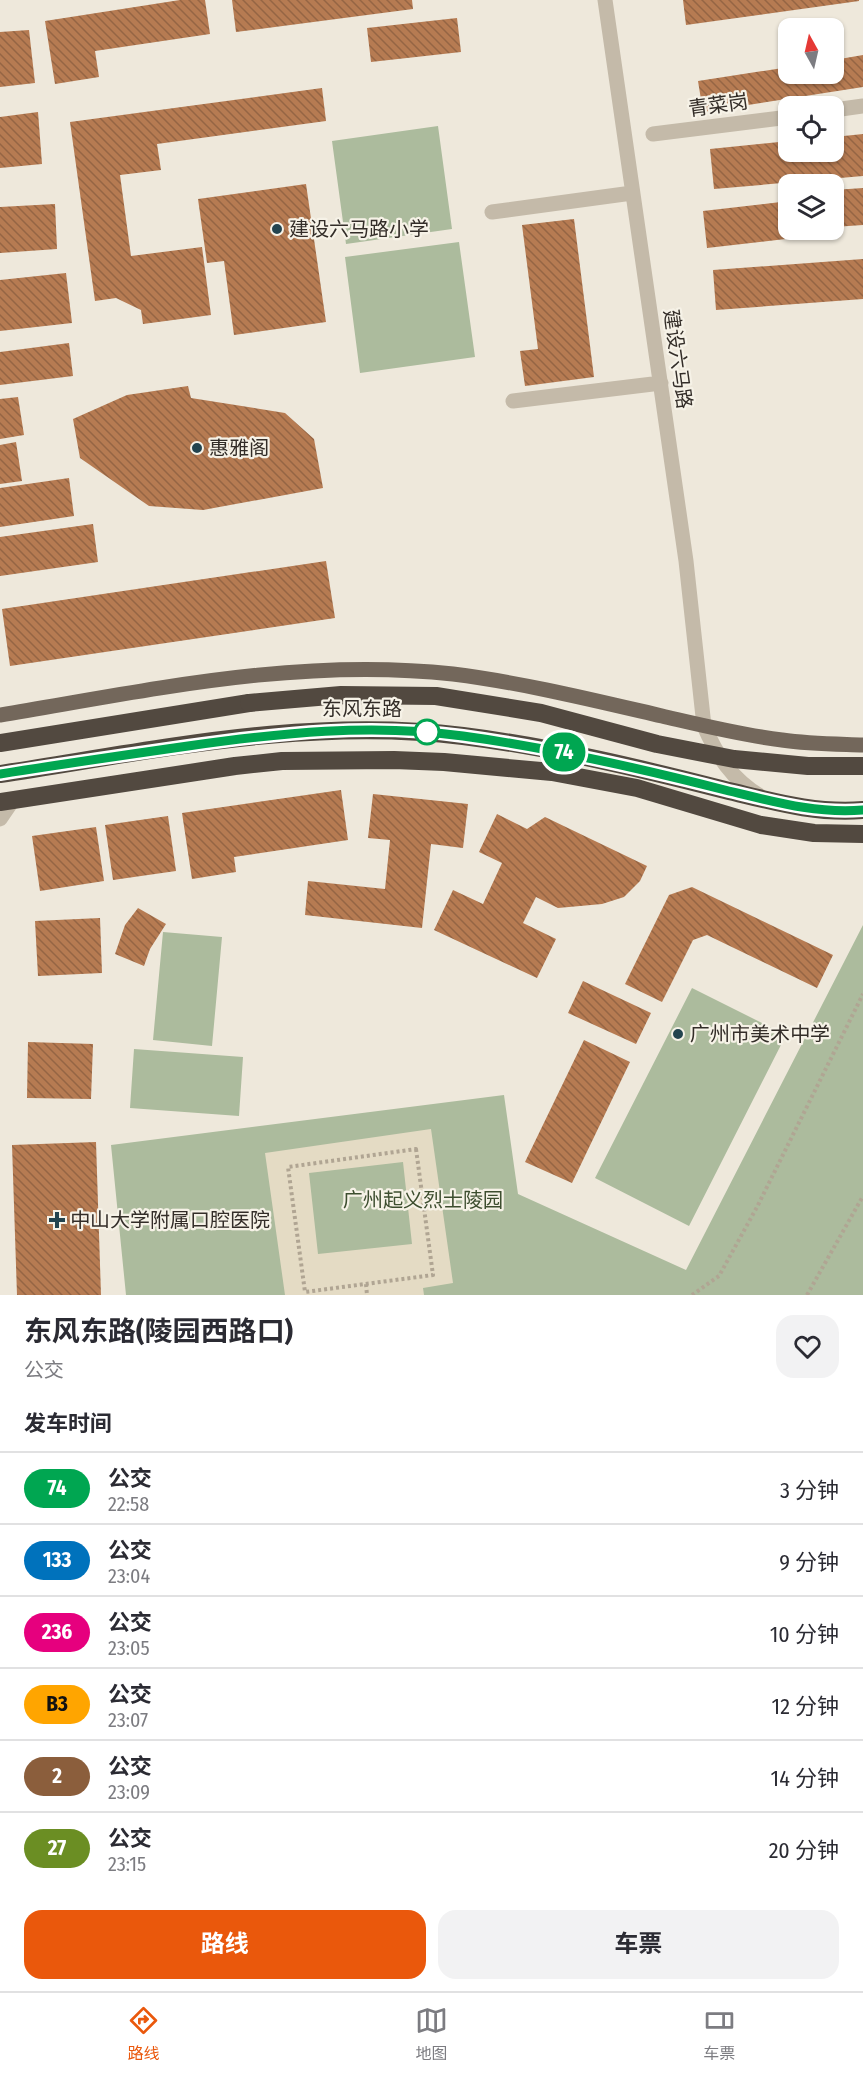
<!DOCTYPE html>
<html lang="zh">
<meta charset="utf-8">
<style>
body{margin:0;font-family:"Fira Sans Condensed","Noto Sans SC",sans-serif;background:#f2f2f3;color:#2b2b33;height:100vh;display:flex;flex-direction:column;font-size:22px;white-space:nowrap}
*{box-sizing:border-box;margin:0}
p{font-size:20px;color:#7c7c81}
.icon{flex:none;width:33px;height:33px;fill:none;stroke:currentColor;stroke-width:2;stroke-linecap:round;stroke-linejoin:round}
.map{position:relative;height:1295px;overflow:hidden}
.panel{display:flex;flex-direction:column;background:#fff;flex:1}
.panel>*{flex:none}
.badge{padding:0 12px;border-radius:20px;font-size:21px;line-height:39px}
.needle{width:39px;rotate:352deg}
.controls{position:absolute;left:778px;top:18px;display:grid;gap:12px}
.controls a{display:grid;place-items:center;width:66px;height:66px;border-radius:12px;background:#fff;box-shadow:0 2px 4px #0004;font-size:30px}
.map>.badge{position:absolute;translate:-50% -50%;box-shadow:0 0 0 3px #fff}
h2{padding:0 24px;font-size:22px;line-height:54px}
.round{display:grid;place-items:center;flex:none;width:63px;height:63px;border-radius:18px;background:#f2f2f3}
.summary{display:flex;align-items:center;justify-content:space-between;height:102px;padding:0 24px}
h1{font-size:28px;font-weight:700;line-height:45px}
.primary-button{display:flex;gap:12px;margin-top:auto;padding:12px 24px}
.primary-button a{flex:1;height:69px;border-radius:18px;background:#ea580c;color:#fff;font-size:24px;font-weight:700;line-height:69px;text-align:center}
.primary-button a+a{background:#f2f2f3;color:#2b2b33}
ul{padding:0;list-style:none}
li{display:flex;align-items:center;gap:18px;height:72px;padding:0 24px;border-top:2px solid #e1e1e2}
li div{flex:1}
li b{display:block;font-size:22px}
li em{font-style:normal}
li .badge{min-width:66px;font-weight:700;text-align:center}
.menu{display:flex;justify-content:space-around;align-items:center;height:84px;border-top:2px solid #e1e1e2;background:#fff;font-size:16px;color:#7c7c81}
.menu a{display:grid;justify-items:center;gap:3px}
.menu .selected{color:#ea580c}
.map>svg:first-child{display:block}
.park{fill:#acbb9d}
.plaza{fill:#e4dbc4;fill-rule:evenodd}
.building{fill:url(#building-back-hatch)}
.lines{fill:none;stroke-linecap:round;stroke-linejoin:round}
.path{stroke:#b0a593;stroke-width:4;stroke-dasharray:3 3;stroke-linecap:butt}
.minor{stroke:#c4baa9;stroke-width:15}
.major{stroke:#73675b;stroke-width:15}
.highway{stroke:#524940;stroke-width:18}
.highway-bridge{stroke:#524940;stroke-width:18}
.line-casing{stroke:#fff;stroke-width:14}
.line{stroke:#00a651;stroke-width:9}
.poi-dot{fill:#23444f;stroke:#f6f2e7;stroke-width:2}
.stop-dot{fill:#fff;stroke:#00a651;stroke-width:3}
.labels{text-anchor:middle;stroke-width:4.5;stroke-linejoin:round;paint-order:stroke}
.street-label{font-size:20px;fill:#332d28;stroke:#f6f2e7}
.poi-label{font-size:20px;fill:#332d28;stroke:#f6f2e7;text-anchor:start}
.park-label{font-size:20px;fill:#3d4e2f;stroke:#f6f2e7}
</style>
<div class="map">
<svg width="863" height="1295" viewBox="0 0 863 1295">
<defs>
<pattern id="building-back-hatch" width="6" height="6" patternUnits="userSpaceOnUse" patternTransform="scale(1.5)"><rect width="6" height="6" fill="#b67b52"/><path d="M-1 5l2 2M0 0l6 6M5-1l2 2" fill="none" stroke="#956544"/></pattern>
</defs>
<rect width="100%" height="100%" fill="#eee8db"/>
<path class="park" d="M438 126 452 229 346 244 332 141Z
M459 242 475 357 360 373 345 257Z
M863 925V1295H126L111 1145 504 1095 518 1194 686 1270Z
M163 932 222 937 212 1046 153 1040Z
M692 988 786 1035 689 1226 595 1178Z
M134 1049 243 1057 239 1116 130 1108Z"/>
<path class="plaza" d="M431 1129 453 1283 423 1288 424 1295H285L265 1153ZM403 1162 412 1244 318 1254 309 1173Z"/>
<path class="building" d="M180 0H205L210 34 95 51 99 77 55 84 45 21Z
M232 0H412L413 9 236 32Z
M683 0H859V1L686 25Z
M457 18 461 52 371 62 367 28Z
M29 30 35 83 0 87V32Z
M863 55V87L703 112 698 81 789 67V74H834V60Z
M322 88 326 121 157 144 161 170 120 175 131 256 202 247 211 315 143 324 141 310 116 298 95 301 70 122Z
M38 112 42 164 0 168V117Z
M863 134V176L714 189 710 149 789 141V152H834V137Z
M306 184 326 322 234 335 224 261 207 263 198 199Z
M863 188V225L834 227V190Z
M789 201V230H793L794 238 707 248 703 211Z
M55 204 57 249 0 253V207Z
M574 219 594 377 525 386 520 351 538 349 522 225Z
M863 259V299L716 310 713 270Z
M66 273 72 323 0 331V280Z
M69 343 73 376 0 385V352Z
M188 386 191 398 285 413 314 439 323 488 203 510 149 506 80 458 73 419 127 395Z
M18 397 24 435 0 439V399Z
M16 442 22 481 0 484V445Z
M69 478 74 516 0 527V488Z
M93 524 98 562 0 576V537Z
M326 561 335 618 10 666 2 609Z
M341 790 348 840 234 857 236 872 192 879 182 813Z
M373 794 468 804 463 848 431 844 422 928 305 915 308 881 385 889 390 840 368 838Z
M497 814 527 829 545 817 647 866 640 881 624 897 602 904 558 908 536 897 523 923 556 939 537 978 434 930 453 890 483 904 502 863 479 852Z
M168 816 176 871 113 880 105 825Z
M96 827 104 881 40 891 32 836Z
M692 887 833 955 817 988 707 935 693 940 662 1002 625 984 669 895Z
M138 908 166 924 150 949 144 966 115 954 125 925Z
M100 918 102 973 38 976 35 921Z
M583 981 651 1013 636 1044 568 1013Z
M584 1040 630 1062 572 1183 525 1162Z
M28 1042 93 1044 91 1099 27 1098Z
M96 1142 101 1295H17L12 1145Z"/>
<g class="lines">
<path class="path" d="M416 1149 433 1275 305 1292 288 1167Z
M366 1284 367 1295
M692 1295 719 1276 757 1207 863 994
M807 1295 863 1196"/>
<path class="minor" d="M605 0 686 561 704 726C717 756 732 779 760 796
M834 110 863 106
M653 134 789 117
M492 212 632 193
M513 401 661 383
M0 819 13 800"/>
<path class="major" d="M0 715C151 690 300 657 453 674 524 683 593 700 662 716 701 725 741 735 782 740 809 744 836 744 863 745"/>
<path class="highway" d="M0 743 249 703
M0 774C152 751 309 716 463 736 551 747 639 768 725 790 772 801 814 814 863 810
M0 802 235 766 282 761 394 760 444 762 552 772 637 788 761 825 814 833 863 834"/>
<path class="highway-bridge" d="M249 703 341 695 436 696 541 713 657 744 734 759 808 766H863"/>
</g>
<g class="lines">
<defs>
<path id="line" d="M0 774C63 764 125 755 188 746 280 733 371 723 463 736 551 748 639 768 725 790 772 801 814 814 863 810"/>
</defs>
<use href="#line" class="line-casing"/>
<use href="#line" class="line"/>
</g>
<g class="poi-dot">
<circle cx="277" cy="229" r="6"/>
<circle cx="197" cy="448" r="6"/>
<circle cx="678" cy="1034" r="6"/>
<path d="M54 1211h6v6h6v6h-6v6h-6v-6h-6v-6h6z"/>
</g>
<circle class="stop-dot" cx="427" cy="732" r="12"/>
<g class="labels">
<g class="street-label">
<text transform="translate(718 105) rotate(-8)" y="7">青菜岗</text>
<text transform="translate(678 359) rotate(82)" y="7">建设六马路</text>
<text x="362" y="716">东风东路</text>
</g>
<g class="poi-label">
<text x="289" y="236">建设六马路小学</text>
<text x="209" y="455">惠雅阁</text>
<text x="690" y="1041">广州市美术中学</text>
<text x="70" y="1227">中山大学附属口腔医院</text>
</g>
<g class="park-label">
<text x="423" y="1207">广州起义烈士陵园</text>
</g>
</g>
</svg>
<div class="controls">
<a><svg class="needle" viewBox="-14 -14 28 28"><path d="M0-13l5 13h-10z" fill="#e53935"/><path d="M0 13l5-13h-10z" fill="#7c7c81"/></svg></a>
<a><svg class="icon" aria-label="locate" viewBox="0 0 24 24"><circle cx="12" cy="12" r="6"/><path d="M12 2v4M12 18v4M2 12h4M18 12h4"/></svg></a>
<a><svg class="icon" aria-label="layers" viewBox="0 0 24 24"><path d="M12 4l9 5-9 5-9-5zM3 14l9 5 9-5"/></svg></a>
</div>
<b class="badge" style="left:564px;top:752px;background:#00a651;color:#fff">74</b>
</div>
<section class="panel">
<div class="summary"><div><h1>东风东路(陵园西路口)</h1><p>公交</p></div><a class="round"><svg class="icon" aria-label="heart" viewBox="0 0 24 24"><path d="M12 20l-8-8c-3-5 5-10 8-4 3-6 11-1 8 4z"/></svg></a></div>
<h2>发车时间</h2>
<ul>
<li><span class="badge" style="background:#00a651;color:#fff">74</span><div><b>公交</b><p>22:58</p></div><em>3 分钟</em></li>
<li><span class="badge" style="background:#0072bc;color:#fff">133</span><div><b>公交</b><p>23:04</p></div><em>9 分钟</em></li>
<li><span class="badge" style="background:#e6007e;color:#fff">236</span><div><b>公交</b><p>23:05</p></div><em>10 分钟</em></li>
<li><span class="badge" style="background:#ffa500;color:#111">B3</span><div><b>公交</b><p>23:07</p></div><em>12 分钟</em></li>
<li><span class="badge" style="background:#8b5e3c;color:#fff">2</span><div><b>公交</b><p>23:09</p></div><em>14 分钟</em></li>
<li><span class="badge" style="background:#6b8e23;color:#fff">27</span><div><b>公交</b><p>23:15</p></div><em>20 分钟</em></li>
</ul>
<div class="primary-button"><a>路线</a><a>车票</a></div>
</section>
<nav class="menu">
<a class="selected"><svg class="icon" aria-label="directions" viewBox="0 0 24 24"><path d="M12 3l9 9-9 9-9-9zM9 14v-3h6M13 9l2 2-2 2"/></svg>路线</a>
<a><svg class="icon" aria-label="map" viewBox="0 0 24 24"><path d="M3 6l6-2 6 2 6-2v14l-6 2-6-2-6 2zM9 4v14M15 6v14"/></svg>地图</a>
<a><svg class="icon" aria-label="tickets" viewBox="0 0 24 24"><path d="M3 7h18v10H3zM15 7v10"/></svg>车票</a>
</nav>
